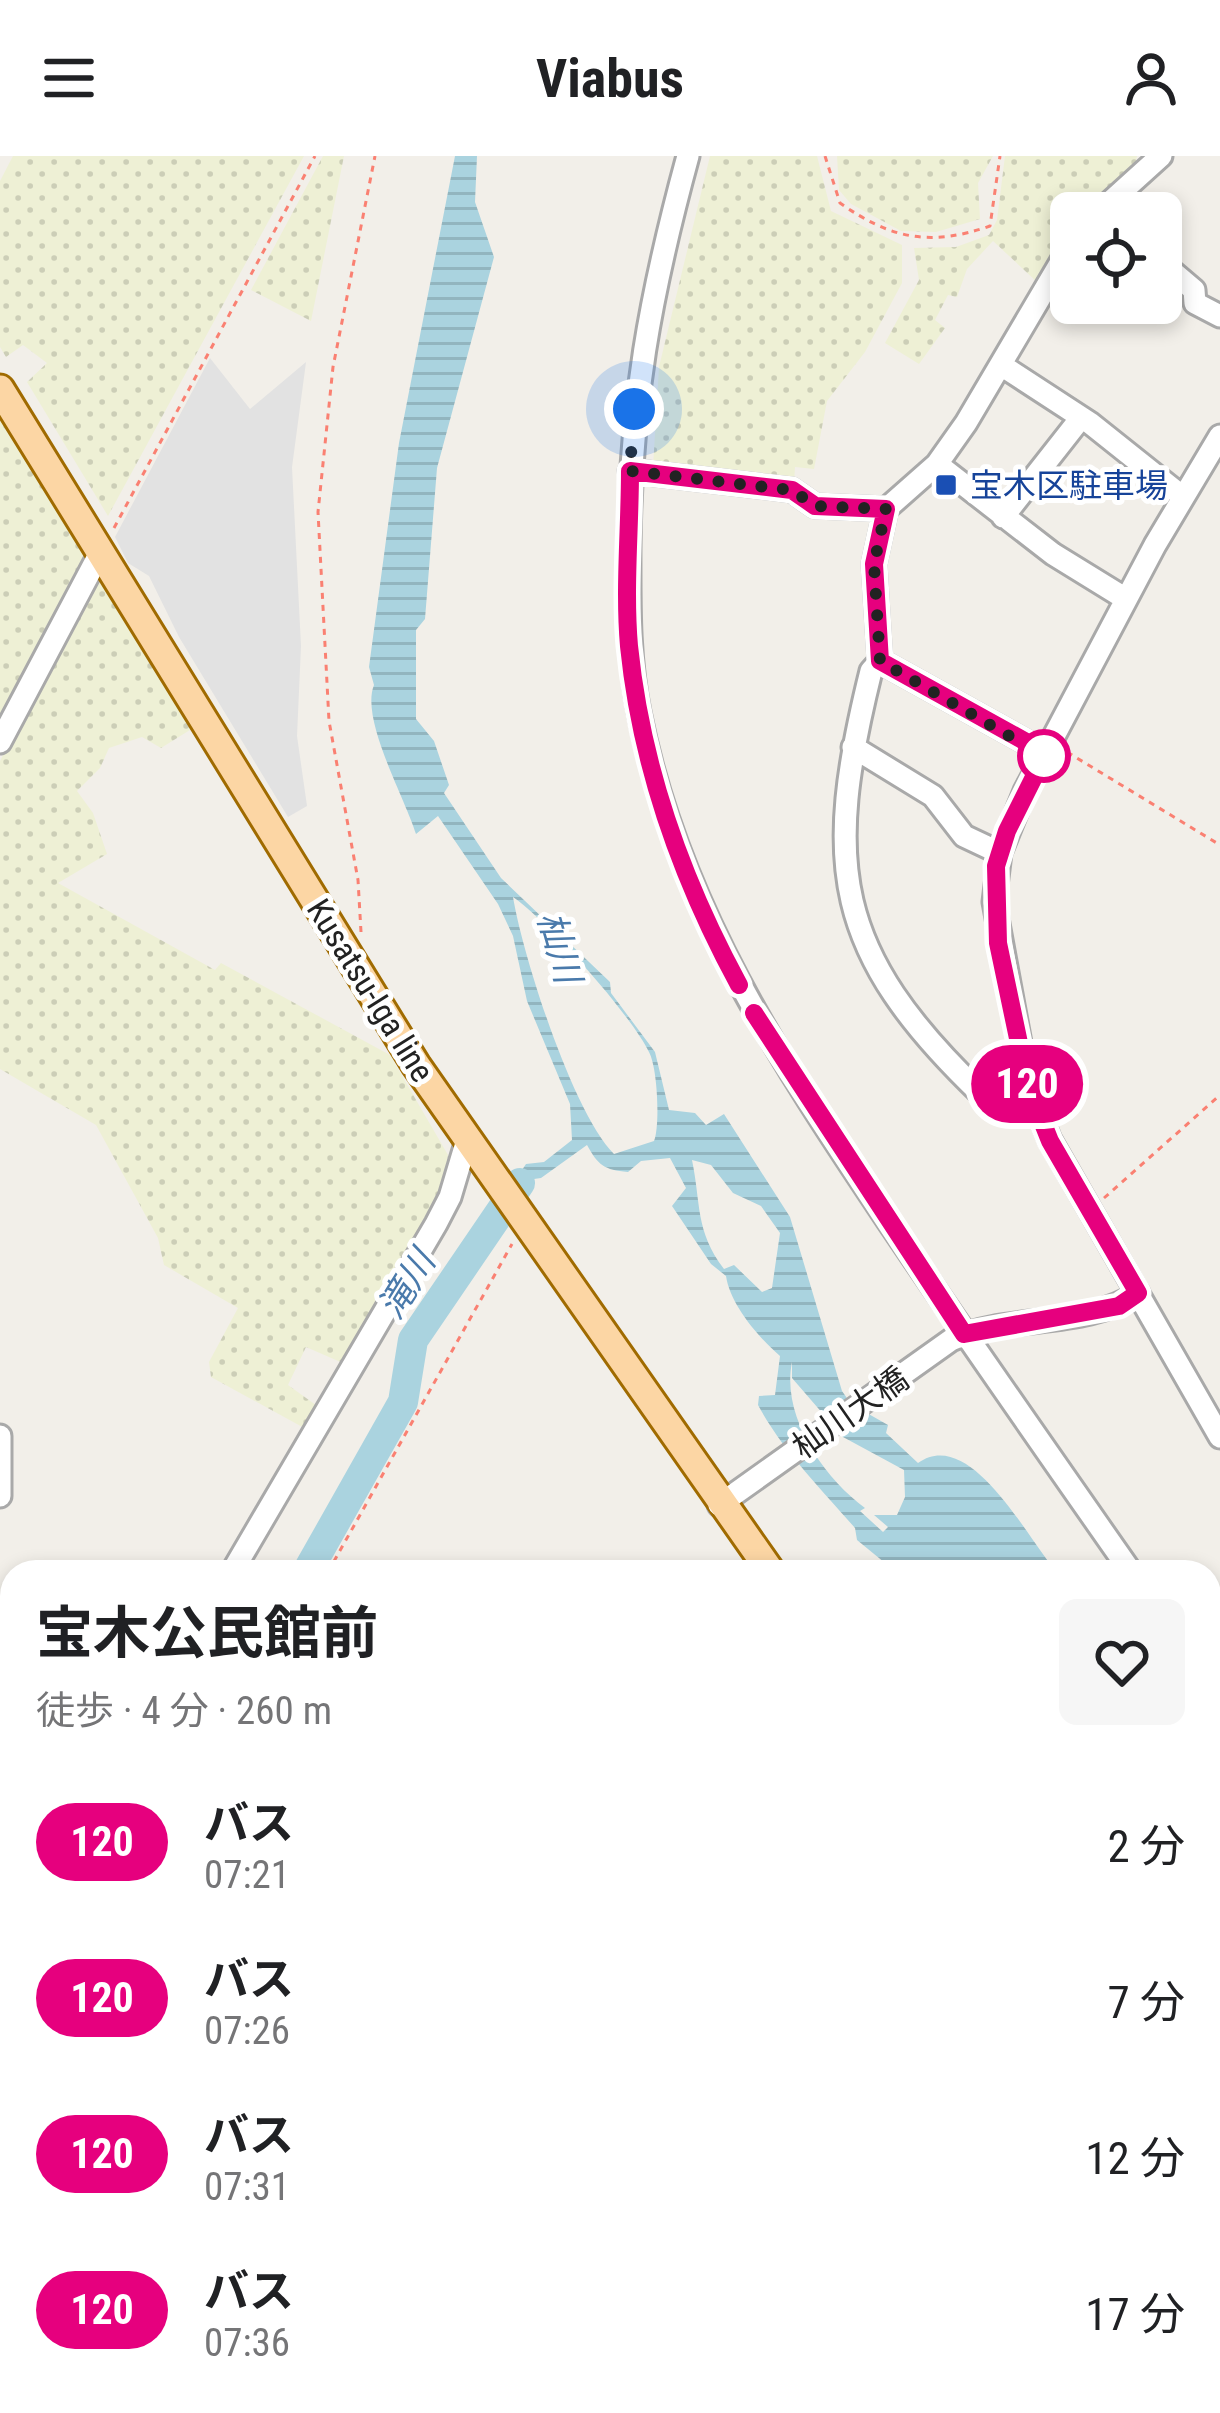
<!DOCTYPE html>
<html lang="ja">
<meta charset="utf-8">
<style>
body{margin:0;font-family:"Roboto Condensed","Noto Sans JP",sans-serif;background:#f6f6f6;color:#202124;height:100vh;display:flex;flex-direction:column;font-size:45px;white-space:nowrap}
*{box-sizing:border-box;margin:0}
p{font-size:39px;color:#757577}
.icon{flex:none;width:66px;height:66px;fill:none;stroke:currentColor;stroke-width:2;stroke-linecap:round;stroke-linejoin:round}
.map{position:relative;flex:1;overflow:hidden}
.drawer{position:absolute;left:0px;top:1404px;width:1221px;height:855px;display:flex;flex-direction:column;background:#fff;border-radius:36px 36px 0 0;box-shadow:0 6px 18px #0003}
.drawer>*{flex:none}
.badge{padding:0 24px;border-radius:39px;font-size:42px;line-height:78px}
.fabs{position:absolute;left:1050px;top:36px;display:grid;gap:24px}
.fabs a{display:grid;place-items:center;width:132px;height:132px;border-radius:18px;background:#fff;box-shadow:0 6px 18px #0003;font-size:60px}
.you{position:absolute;width:60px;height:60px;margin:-30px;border:9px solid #fff;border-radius:50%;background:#1a73e8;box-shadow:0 0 0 18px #1a73e833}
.map>.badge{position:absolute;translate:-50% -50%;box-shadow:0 0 0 6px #fff}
.round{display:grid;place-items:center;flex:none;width:126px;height:126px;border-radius:18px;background:#f6f6f6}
.head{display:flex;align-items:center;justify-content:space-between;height:204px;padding:0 36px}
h1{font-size:57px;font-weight:700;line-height:90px}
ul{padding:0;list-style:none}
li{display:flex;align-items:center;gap:36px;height:156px;padding:0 36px}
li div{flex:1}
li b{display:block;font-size:45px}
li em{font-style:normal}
li .badge{min-width:132px;font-weight:700;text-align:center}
header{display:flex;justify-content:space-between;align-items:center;height:156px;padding:0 36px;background:#fff;font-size:54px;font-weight:700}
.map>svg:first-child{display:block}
.farmland{fill:url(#farmland-dots)}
.parking{fill:#e2e2e2}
.water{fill:url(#water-rules);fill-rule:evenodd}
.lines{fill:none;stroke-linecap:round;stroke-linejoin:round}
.river{stroke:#aad3df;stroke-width:30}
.minor-casing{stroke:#a9a9a9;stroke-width:27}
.major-casing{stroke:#a06b00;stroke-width:33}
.path{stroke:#fa8072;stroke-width:3;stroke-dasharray:6 6;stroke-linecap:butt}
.minor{stroke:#fff;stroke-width:21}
.major{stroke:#fcd6a4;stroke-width:27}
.line-casing{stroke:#fff;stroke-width:27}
.line{stroke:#e6007e;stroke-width:18}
.walk{stroke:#222;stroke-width:12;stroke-dasharray:0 21.6}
.transit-dot{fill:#1a4fb4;stroke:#fff;stroke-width:4.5}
.stop-dot{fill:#fff;stroke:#e6007e;stroke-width:6}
.labels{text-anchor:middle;stroke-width:10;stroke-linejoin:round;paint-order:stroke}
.transit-label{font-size:33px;fill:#164399;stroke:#fff;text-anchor:start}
.street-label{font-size:33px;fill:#222;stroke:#fff}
.water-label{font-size:36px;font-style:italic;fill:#4a7aab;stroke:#fff}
</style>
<header><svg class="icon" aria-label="menu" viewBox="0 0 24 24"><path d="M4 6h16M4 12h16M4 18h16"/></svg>Viabus<svg class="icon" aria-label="person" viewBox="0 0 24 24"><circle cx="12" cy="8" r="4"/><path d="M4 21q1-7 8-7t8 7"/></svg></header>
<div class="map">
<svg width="1220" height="2257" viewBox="0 0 1220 2257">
<defs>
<pattern id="farmland-dots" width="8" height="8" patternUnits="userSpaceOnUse" patternTransform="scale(3)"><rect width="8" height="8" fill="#eef0d5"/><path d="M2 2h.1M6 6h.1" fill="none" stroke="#ccceb7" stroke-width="1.8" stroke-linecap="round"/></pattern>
<pattern id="water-rules" width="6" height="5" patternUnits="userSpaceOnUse" patternTransform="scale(3)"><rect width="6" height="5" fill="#aad3df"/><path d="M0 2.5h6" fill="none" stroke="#92b5bf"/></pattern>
</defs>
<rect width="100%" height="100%" fill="#f2efe9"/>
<path class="farmland" d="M13 0H304L108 360 27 226 47 207 23 189 6 201 0 191V25Z
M323 0H344L311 165 251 134Z
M710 0H817L831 55 902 89V127L865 196 827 245 814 313 795 311 794 328 653 311 659 211Z
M837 0H993L978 27 980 63 936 76 901 75 851 48 839 34Z
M1005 0H1137L1133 18 1089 57H1071V77L1037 126 993 85 967 113 957 141 948 139 935 164 945 172 919 208 885 187 919 124 914 92 956 91 989 79 997 64Z
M1 265 87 400 0 565V266Z
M95 421 104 422 198 569 161 592 142 581 109 592 100 612 77 635 93 657 107 698 58 727 215 814 221 807 390 899 448 999 440 1047 345 1208 306 1191 288 1229 320 1252 306 1273 211 1221 209 1206 238 1152 164 1109 158 1082 96 969 0 913V605Z"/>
<path class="parking" d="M210 202 250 253 306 206 292 311 301 490 297 580 307 650 288 661 179 481 149 420 128 407 115 381Z"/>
<path class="water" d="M455 0H477L475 46 494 101 437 312 425 463 416 474V563L434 585 449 629 444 637 501 722 610 826 611 837 655 896 669 954 695 957 706 969 724 958 790 1061 842 1235 851 1248 888 1269 886 1277 918 1307C971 1269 1029 1386 1057 1416H896L857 1384 855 1372C823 1335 782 1294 758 1249L759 1240 775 1239 780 1200C758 1181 730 1148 726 1120L711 1108 672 1050 686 1032 670 1002 641 1005 628 1016C604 1014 598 1009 587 989L541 1022 527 1024 500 1066 498 1050 526 1008 544 1006 572 984 570 948 527 845 513 780 498 748 438 660 416 678C405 642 360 563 374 529L369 511 399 287ZM513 741C547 764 631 859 649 896 658 913 660 971 654 985L614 998C573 957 523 801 513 741ZM692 1004 711 1009 733 1037 761 1050 780 1077 772 1132 762 1136 734 1109 724 1113C695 1075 701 1047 692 1004ZM792 1206V1222L843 1281 904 1314 905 1341 897 1359H874L888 1371 883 1376 860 1355 865 1352C823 1321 781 1260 792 1206Z
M1209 1609 1220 1625V1837L1209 1817Z"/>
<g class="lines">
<path class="river" d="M307 1416 403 1246 413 1184 520 1027
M0 2047 12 2020
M0 2159 12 2181
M56 2247 62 2257"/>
<defs>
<path id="minor" d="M688 0C650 139 630 249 629 393 629 448 628 502 639 556 677 748 781 906 888 1065 968 1183 1050 1300 1131 1416
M1098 57 1161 0
M1161 106 1194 134 1195 147 1220 160
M1001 209 1090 267 1174 334
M1220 280 1155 389 1025 635 1000 697 994 746 1028 930 1050 984 1220 1281
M937 308 1053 398 1126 443
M630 315 792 334 815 350 886 353
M1003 361 1080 263
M880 505 1046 597
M0 586 101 395
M853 591 933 640 964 680 1000 697
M1028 930 994 942 981 938C832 795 823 708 871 515L880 505 874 408 886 353 937 308 966 267 1071 89
M0 1280V1340
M719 1349 951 1184C1008 1158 1086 1173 1138 1137
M232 1416 436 1068 450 1041 467 984
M0 1494H12
M1209 1526 1220 1542
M0 1554 12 1586
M0 2127 12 2131
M82 2247 88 2257"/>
<path id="major" d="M0 233 416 909 771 1416
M1209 2066 1220 2081"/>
</defs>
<use href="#minor" class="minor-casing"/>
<use href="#major" class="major-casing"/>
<path class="path" d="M825 0 840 47C891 83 930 91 990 70L1000 0
M114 372 315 0
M1067 596 1220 689
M361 776 358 724 329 565 318 356 333 211 375 0
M1104 1042 1220 939
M328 1416 512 1088"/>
<use href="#minor" class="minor"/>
<use href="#major" class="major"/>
</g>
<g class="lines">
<defs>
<path id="line" d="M739 829C682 724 641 609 629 490 624 433 630 372 630 315L792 334 815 350 886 353 874 408 880 505 1046 597 1007 675 996 710 998 787 1028 930 1050 985 1138 1137 1119 1150 964 1178 754 857"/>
</defs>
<use href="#line" class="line-casing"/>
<use href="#line" class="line"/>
<path class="walk" d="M634 253 630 315 792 334 815 350 886 353 874 408 880 505 1044 600"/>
</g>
<rect class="transit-dot" x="934" y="317" width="24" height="24" rx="6"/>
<circle class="stop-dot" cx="1044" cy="600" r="24"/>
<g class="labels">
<g class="transit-label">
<text x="970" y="341">宝木区駐車場</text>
</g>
<g class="street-label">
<text transform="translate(371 834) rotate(58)" y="12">Kusatsu-Iga line</text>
<text transform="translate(850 1256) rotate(-35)" y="12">杣川大橋</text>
</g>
<g class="water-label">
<text transform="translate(560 791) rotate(74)" y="13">杣川</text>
<text transform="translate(406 1128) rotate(-58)" y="13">滝川</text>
</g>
</g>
</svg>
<div class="fabs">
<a><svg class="icon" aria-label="locate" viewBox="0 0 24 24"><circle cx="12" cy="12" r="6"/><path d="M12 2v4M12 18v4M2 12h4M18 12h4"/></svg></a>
</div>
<div class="you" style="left:634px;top:253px"></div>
<b class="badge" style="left:1027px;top:928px;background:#e6007e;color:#fff">120</b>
<section class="drawer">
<div class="head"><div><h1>宝木公民館前</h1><p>徒歩 · 4 分 · 260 m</p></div><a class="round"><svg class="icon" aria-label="heart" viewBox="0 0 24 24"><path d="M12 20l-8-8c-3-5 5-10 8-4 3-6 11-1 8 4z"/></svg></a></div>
<ul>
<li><span class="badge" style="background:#e6007e;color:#fff">120</span><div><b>バス</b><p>07:21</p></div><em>2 分</em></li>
<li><span class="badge" style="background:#e6007e;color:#fff">120</span><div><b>バス</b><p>07:26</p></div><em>7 分</em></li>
<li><span class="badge" style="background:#e6007e;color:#fff">120</span><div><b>バス</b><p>07:31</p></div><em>12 分</em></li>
<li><span class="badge" style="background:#e6007e;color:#fff">120</span><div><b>バス</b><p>07:36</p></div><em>17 分</em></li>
</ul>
</section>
</div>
